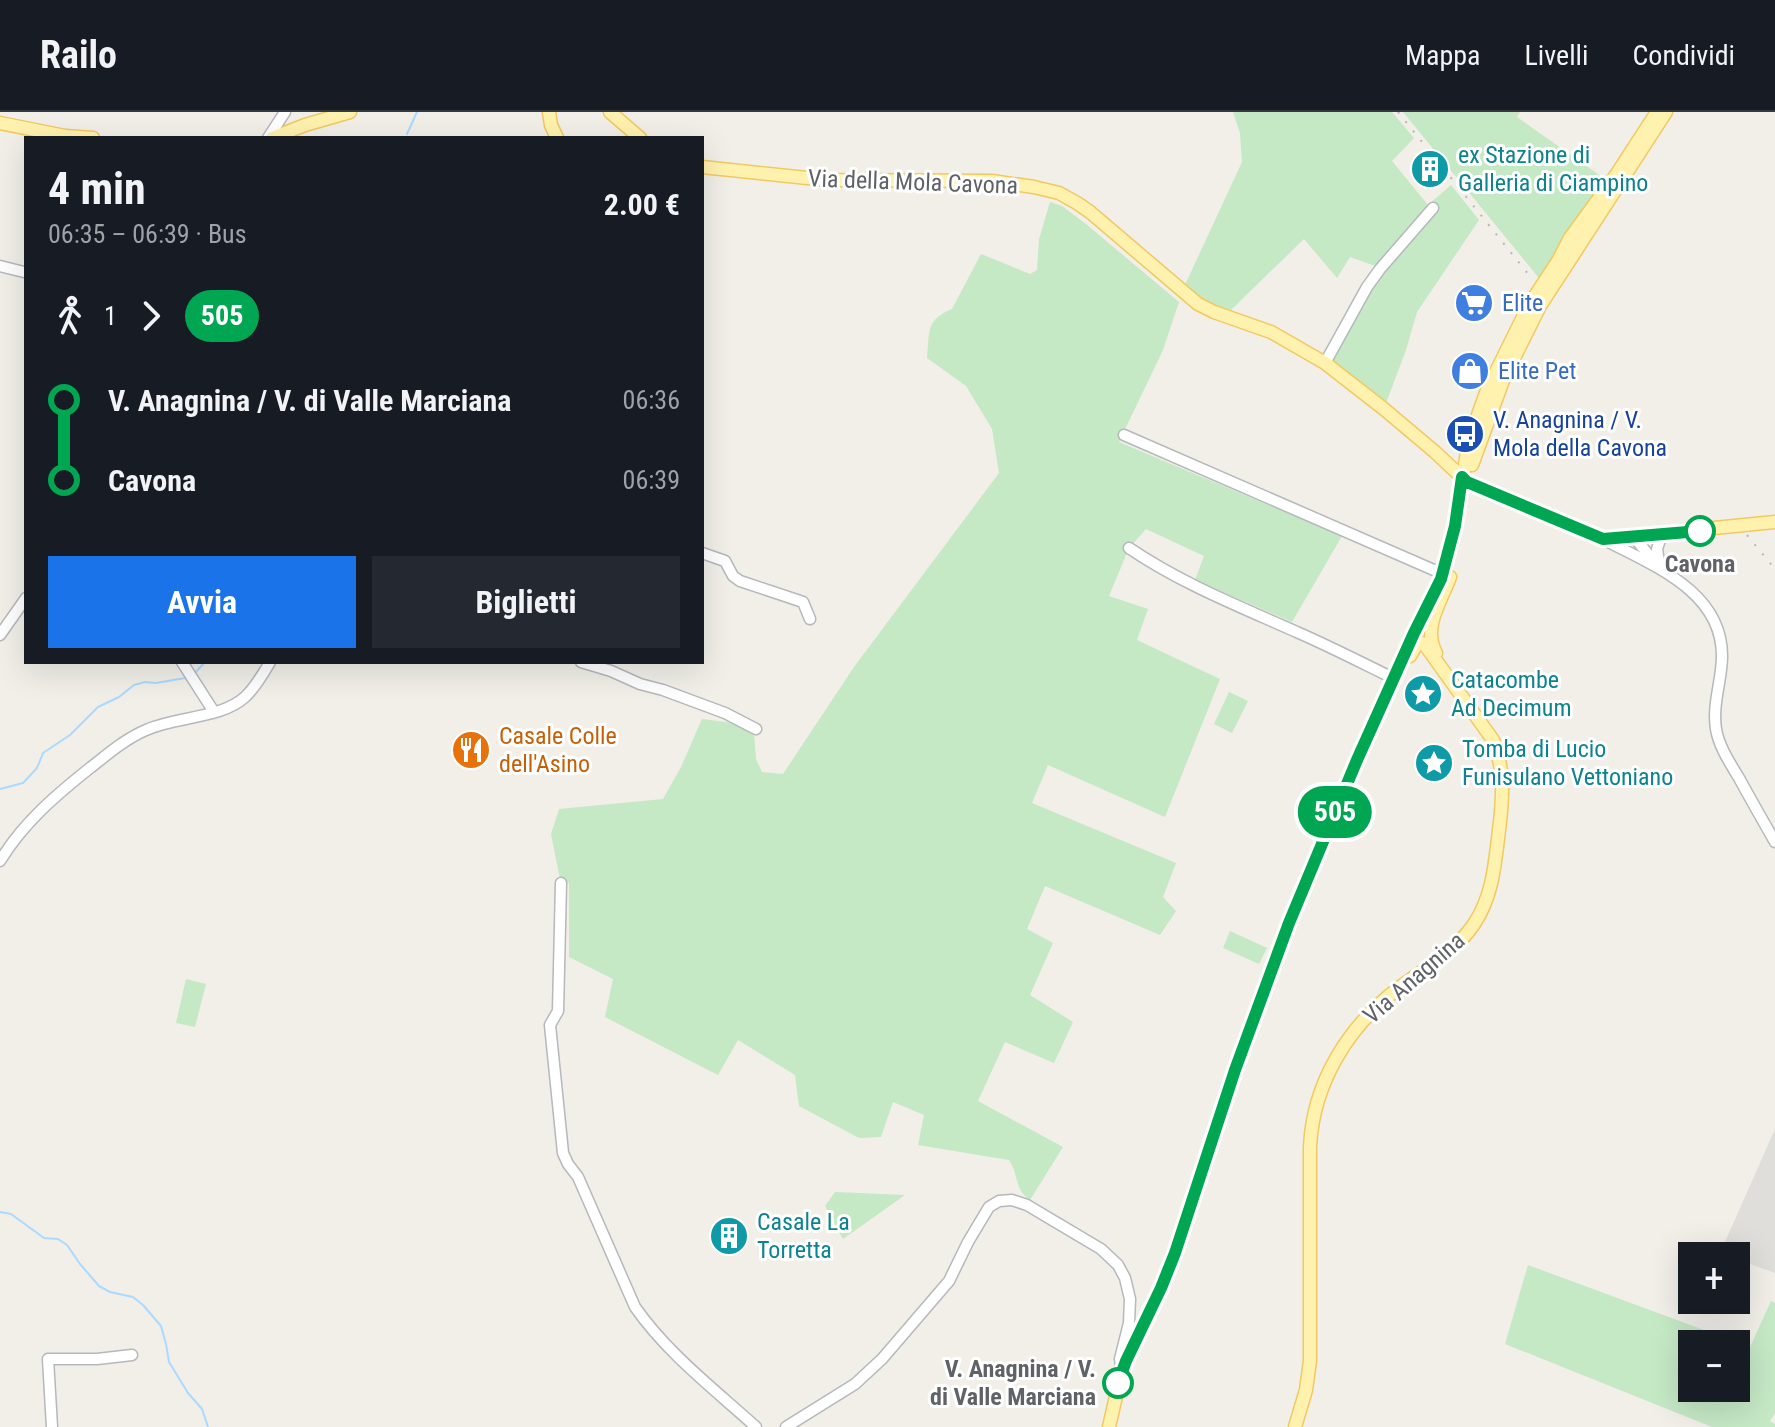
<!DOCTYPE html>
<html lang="it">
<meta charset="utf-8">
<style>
body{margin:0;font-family:"Roboto Condensed",sans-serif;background:#242831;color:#f1f3f6;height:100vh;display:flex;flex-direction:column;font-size:30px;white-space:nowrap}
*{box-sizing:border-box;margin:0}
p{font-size:26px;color:#9ea1a6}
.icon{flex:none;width:44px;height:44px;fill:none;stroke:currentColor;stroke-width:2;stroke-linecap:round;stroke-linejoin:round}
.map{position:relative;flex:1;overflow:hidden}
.side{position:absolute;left:24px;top:24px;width:680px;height:528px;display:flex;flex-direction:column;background:#171b24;border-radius:0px;box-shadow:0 8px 32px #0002}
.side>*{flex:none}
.badge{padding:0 16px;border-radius:26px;font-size:28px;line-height:52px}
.tools{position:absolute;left:1678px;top:1130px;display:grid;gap:16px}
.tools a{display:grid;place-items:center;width:72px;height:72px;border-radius:0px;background:#171b24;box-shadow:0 8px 32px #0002;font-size:40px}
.map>.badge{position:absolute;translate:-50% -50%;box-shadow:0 0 0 4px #fff}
.legs{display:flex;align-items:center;gap:12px;height:88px;padding:0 24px;font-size:26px}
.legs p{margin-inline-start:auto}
.headline{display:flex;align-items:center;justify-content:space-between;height:136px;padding:0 24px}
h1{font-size:44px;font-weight:700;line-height:60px}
.cta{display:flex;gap:16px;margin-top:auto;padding:16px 24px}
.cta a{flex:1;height:92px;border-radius:0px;background:#1a73e8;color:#fff;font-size:32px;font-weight:700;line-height:92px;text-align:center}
.cta a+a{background:#242831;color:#f1f3f6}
ul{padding:0 24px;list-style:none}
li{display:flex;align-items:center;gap:28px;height:80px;font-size:30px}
li i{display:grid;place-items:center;width:12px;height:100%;margin:0 10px;background:currentColor}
li i::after{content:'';width:20px;height:20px;margin:-10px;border:6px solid;border-radius:50%;background:#171b24}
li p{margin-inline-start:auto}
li:first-child i{background:linear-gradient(#0000 50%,currentColor 0)}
li:last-child i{background:linear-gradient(currentColor 50%,#0000 0)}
header{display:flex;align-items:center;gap:48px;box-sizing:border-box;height:112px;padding:0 40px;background:#171b24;border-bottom:2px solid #363941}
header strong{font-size:38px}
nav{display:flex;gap:44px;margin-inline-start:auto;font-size:28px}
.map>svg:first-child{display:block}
.industrial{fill:#e0deda}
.green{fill:#c5e8c5;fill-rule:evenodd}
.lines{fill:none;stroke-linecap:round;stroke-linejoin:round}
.stream{stroke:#aadaff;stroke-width:2}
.minor-casing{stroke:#b5b8bc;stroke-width:13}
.major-casing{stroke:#f2c960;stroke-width:15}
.minor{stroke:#fff;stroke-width:10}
.major{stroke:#fff2af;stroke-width:12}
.rail{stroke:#b6b7b8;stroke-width:2;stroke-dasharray:2 10;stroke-linecap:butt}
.line-1-casing{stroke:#fff;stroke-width:18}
.line-1{stroke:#00a651;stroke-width:12}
.stop-1-dot{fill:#fff;stroke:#00a651;stroke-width:4}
.labels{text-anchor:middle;stroke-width:6;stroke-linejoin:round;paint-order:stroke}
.culture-label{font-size:24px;fill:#0d838f;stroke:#fff;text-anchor:start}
.street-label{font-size:24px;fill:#5f6368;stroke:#fff}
.shop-label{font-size:24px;fill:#366cbe;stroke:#fff;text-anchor:start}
.transit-label{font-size:24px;fill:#164399;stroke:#fff;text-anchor:start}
.stop-label{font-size:24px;font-weight:bold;fill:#5f6368;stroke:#fff}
.food-label{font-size:24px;fill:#c56008;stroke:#fff;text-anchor:start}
</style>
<header>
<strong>Railo</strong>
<nav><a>Mappa</a><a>Livelli</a><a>Condividi</a></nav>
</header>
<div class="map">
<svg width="1775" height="1315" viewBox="0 0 1775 1315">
<rect width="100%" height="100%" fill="#f1efe8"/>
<path class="industrial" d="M1775 1017V1161L1736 1147V1144H1727L1720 1141Z"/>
<path class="green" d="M1233 0H1392L1414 26 1392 49 1428 93 1451 73 1479 108 1417 200 1406 238 1386 291 1331 250 1368 181 1384 157 1350 145 1337 166 1304 127 1231 198C1209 194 1201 188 1184 175L1242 50 1240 21Z
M1403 0H1520L1517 5 1605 67 1539 166Z
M1050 90 1062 94 1086 112 1179 190 1163 238 1119 330 1342 424 1292 510 1195 468 1204 444 1146 417 1129 436 1109 484 1148 497 1137 528 1220 567 1165 705 1048 653 1032 691 1176 751 1163 785 1176 799 1160 823 1045 774 1027 817 1053 831 1030 883 1073 910 1054 951 1005 930 978 989 1063 1035 1030 1088C1014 1078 1019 1062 1009 1048L918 1033 924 1003 893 990 881 1025 859 1026 799 994 795 963 738 928 718 963 605 905 613 867 569 845V771L560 767 551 722 559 697 663 687 681 655 702 607 741 612 754 620 756 647 762 660 783 662 854 555 999 361 992 317 966 274 927 246C930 220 925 208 952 197L981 142 1030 162 1037 158 1039 127Z
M1229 580 1248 589 1232 621 1214 612Z
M1230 819 1267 836 1259 852 1223 836Z
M186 867 206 872 195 915 176 911Z
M835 1080 905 1083 843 1127 825 1094Z
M1528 1153 1750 1235 1771 1189 1775 1191V1301L1770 1309 1775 1312V1315H1712L1505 1232ZM1692 1232H1736V1276H1692Z"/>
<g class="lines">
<path class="stream" d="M407 22 417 0
M194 562 205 550
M0 677 23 671 37 656 43 641 70 623 98 595 119 585 134 573 145 570 156 571 185 566
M0 1100 11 1102 44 1126 58 1127 67 1133 80 1152 99 1174 110 1180 133 1185 143 1193 161 1214 166 1232 169 1250 188 1281 202 1297 208 1315"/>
<defs>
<path id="minor" d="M268 26 285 0
M0 154 24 160
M1325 251 1367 175 1380 157 1433 96
M1124 323 1443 462
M1634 425 1657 453
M1603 427C1651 453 1722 478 1722 544 1722 568 1712 592 1716 617 1719 635 1730 651 1739 666 1751 688 1763 709 1775 730
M1129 436C1182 472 1241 495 1299 521 1331 535 1362 551 1393 566
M702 441 725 449 733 464 740 469 803 490 810 507
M1660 456 1657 437 1662 422
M0 523 26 486
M182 550 214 600
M581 550 611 559 640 572 663 578 725 601 756 617
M0 749C23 711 56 683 90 656 108 642 125 627 146 618 176 604 221 607 245 585 255 576 263 562 270 550
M561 771 558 899 550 913 563 1041 568 1052 578 1065 635 1195C667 1241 714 1277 756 1315
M52 1315 48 1247H97L132 1243
M786 1315 855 1272 882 1247 949 1169 968 1130 989 1095 999 1089 1012 1088 1027 1093 1101 1137 1118 1153 1125 1166 1130 1187 1129 1211 1120 1247 1122 1258"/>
<path id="major" d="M549 0 551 13 557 26
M610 0 640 26
M0 11 65 24 93 26
M272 26 305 13 350 0
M702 55 826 68 992 69 1034 75 1059 81 1077 91 1090 100 1198 192 1214 200 1271 220 1325 251 1384 297 1435 340 1467 370 1603 427 1775 410
M1472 353 1504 266 1540 194 1666 0
M1436 541C1422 515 1441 490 1450 465
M1109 1315 1122 1258 1161 1176 1181 1125 1235 958 1277 841 1357 648 1410 529 1441 467 1455 414 1469 328 1487 278 1529 193 1558 149 1570 126 1616 63 1657 0
M1295 1315 1306 1278 1310 1249V1035C1313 970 1349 913 1400 875 1426 856 1456 839 1474 812 1493 784 1495 751 1499 718 1503 687 1505 657 1493 628L1425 533 1422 531 1417 532 1410 544"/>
</defs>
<use href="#minor" class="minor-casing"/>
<use href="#major" class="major-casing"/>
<use href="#minor" class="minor"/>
<use href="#major" class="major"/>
<path class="rail" d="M1398 0 1529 163
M1747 423 1775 457"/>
</g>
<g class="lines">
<defs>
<path id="line-1" d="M1118 1271 1126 1249 1161 1176 1175 1141 1235 958 1289 811 1357 648 1414 521 1441 467 1455 414 1462 365 1467 370 1603 427 1700 419"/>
</defs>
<use href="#line-1" class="line-1-casing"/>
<use href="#line-1" class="line-1"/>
</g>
<defs>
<symbol id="building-disc" viewBox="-11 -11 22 22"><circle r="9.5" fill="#0f9aa8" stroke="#fff"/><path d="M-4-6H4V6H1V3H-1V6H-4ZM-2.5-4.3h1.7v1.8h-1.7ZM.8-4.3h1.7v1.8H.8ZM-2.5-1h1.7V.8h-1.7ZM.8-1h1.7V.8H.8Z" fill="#fff"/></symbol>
<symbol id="supermarket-disc" viewBox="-11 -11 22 22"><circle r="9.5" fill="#3f7fe0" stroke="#fff"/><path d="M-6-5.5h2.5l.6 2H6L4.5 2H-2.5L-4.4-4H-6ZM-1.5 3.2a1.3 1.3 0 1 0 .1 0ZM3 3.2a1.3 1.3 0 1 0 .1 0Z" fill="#fff"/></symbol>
<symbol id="shop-disc" viewBox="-11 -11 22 22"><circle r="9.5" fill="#3f7fe0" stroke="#fff"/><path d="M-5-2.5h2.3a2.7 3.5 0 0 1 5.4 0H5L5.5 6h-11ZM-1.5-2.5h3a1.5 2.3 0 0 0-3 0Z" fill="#fff"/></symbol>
<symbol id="bus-disc" viewBox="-11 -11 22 22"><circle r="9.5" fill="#1a4fb4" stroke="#fff"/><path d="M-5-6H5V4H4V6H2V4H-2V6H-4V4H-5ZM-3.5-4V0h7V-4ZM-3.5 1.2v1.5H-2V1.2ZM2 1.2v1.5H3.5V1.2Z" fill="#fff"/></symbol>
<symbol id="sight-disc" viewBox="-11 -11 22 22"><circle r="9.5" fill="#0f9aa8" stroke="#fff"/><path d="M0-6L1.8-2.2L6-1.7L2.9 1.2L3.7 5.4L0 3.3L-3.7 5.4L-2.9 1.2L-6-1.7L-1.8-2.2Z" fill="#fff"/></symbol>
<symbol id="restaurant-disc" viewBox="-11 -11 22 22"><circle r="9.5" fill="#e8710a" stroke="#fff"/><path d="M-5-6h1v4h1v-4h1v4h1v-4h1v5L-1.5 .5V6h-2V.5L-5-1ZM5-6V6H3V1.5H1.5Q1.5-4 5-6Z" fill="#fff"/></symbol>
</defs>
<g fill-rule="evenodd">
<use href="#building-disc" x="1408" y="35" width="44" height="44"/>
<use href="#supermarket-disc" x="1452" y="169" width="44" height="44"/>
<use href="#shop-disc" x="1448" y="237" width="44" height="44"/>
<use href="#bus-disc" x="1443" y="300" width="44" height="44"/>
<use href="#sight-disc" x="1401" y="560" width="44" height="44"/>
<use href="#restaurant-disc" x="449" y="616" width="44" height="44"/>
<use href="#sight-disc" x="1412" y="629" width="44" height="44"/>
<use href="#building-disc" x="707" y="1102" width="44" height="44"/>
</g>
<g class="stop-1-dot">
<circle cx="1700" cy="419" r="14"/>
<circle cx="1118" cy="1271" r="14"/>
</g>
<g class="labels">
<g class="culture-label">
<text x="1458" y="51">ex Stazione di<tspan x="1458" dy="28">Galleria di Ciampino</tspan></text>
<text x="1451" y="576">Catacombe<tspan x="1451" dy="28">Ad Decimum</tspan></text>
<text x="1462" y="645">Tomba di Lucio<tspan x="1462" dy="28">Funisulano Vettoniano</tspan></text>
<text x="757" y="1118">Casale La<tspan x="757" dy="28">Torretta</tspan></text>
</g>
<g class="street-label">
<text transform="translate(913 70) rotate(2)" y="8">Via della Mola Cavona</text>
<text transform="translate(1414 866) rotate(-41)" y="8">Via Anagnina</text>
</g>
<g class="shop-label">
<text x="1502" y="199">Elite</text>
<text x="1498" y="267">Elite Pet</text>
</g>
<g class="transit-label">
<text x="1493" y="316">V. Anagnina / V.<tspan x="1493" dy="28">Mola della Cavona</tspan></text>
</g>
<g class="stop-label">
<text x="1700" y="460">Cavona</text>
<text x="1096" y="1265" text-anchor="end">V. Anagnina / V.<tspan x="1096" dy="28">di Valle Marciana</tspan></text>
</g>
<g class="food-label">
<text x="499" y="632">Casale Colle<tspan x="499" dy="28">dell'Asino</tspan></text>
</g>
</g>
</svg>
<div class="tools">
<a>+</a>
<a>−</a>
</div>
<b class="badge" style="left:1335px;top:700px;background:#00a651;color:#fff">505</b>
<section class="side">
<div class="headline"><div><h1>4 min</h1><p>06:35 – 06:39 · Bus</p></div><b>2.00 €</b></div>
<div class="legs"><svg class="icon" aria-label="walk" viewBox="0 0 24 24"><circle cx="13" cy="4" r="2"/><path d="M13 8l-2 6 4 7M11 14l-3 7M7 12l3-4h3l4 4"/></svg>1<svg class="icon" aria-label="forward" viewBox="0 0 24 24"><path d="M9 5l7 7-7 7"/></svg><b class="badge" style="background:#00a651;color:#fff">505</b></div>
<ul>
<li><i style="color:#00a651"></i><b>V. Anagnina / V. di Valle Marciana</b><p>06:36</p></li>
<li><i style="color:#00a651"></i><b>Cavona</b><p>06:39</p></li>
</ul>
<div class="cta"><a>Avvia</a><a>Biglietti</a></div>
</section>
</div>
